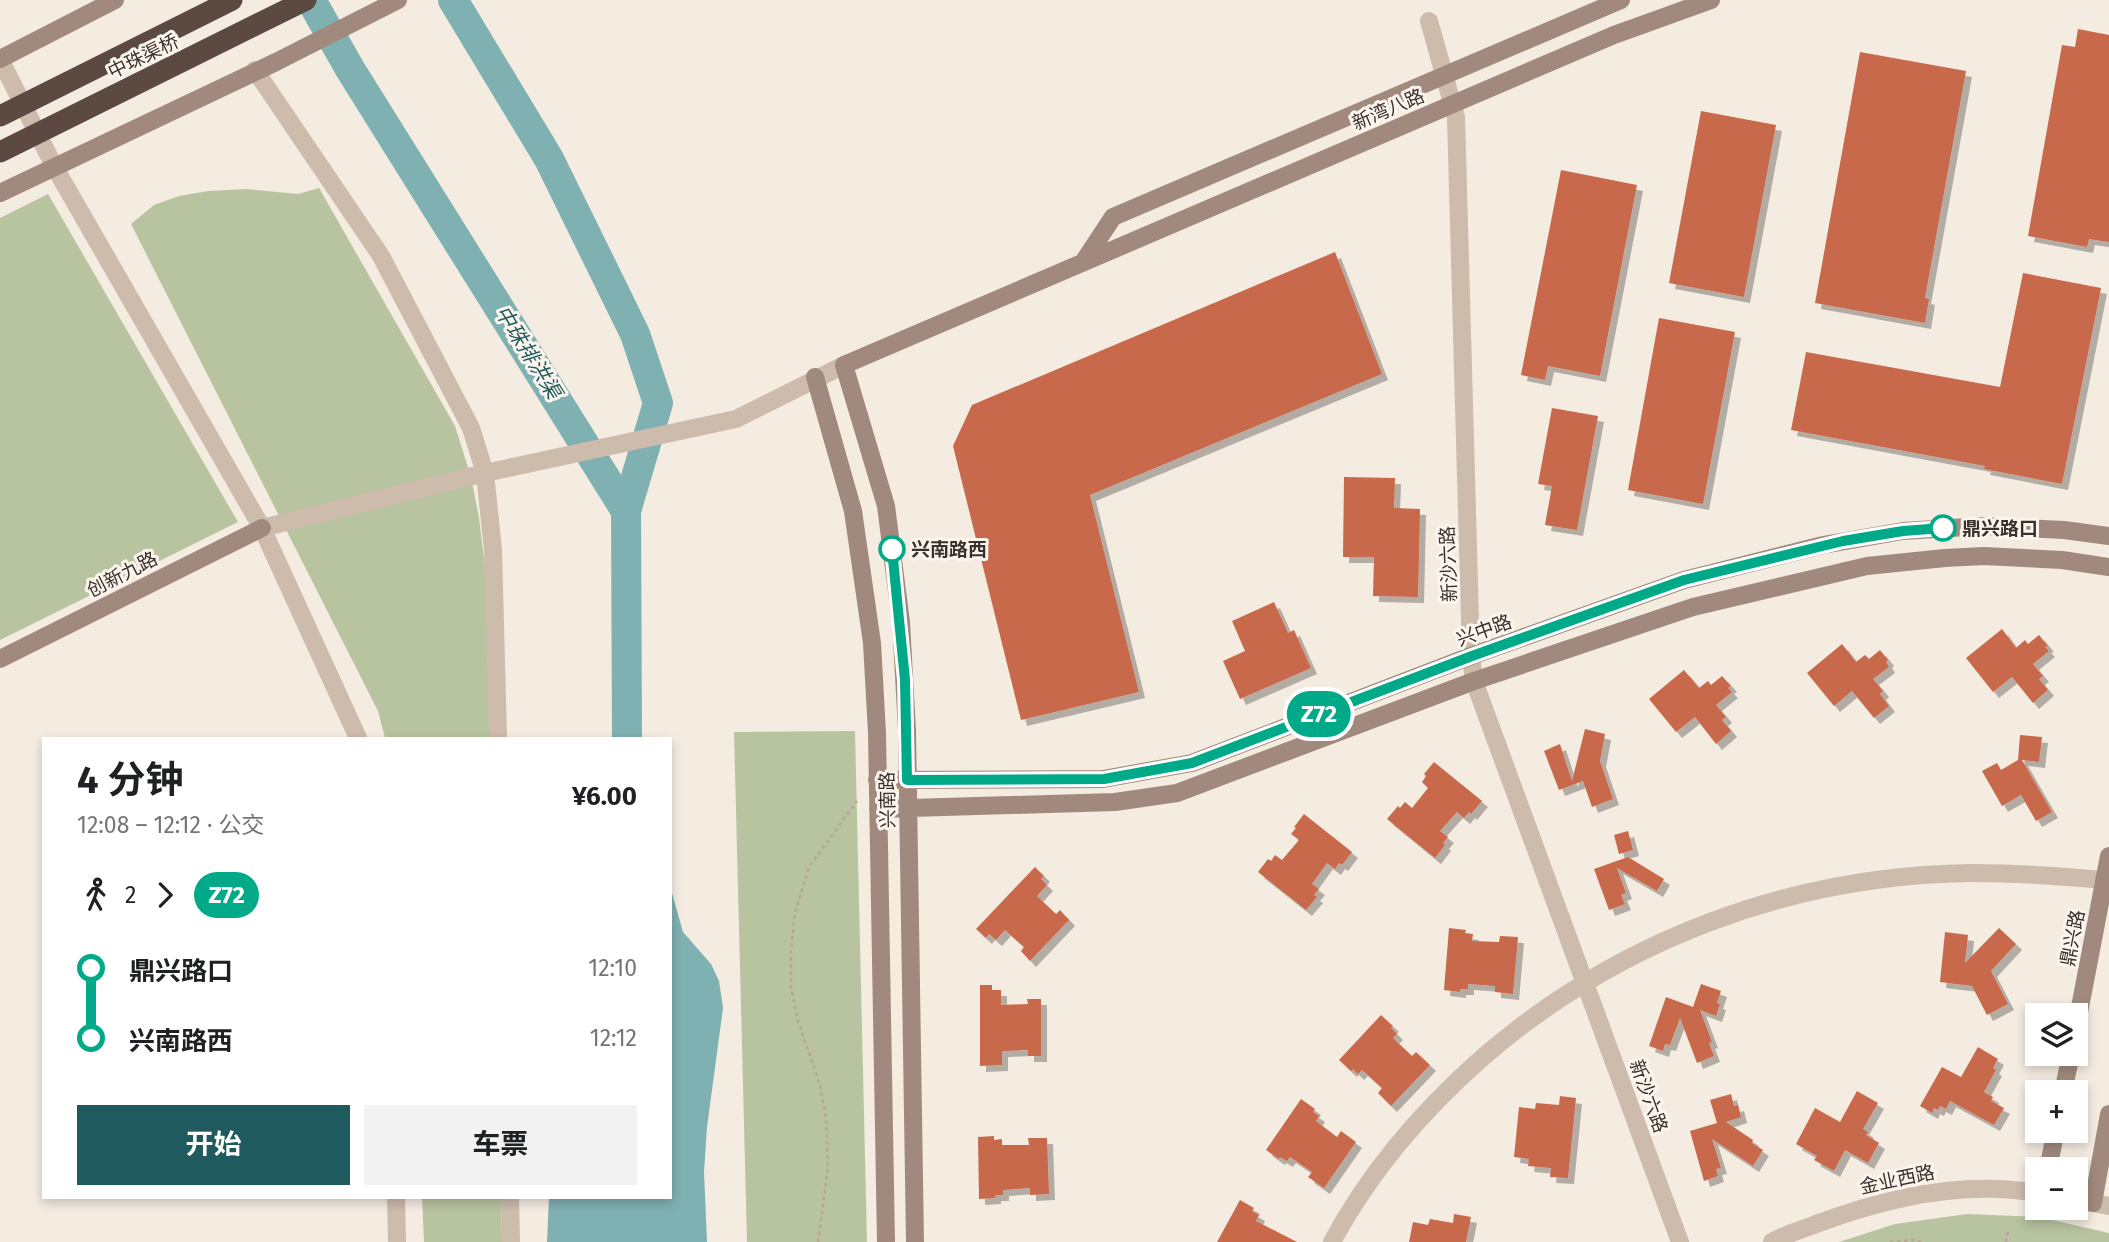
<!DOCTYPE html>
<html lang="zh">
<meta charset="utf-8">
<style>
body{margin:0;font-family:"Fira Sans","Noto Sans SC",sans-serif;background:#f2f2f2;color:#202124;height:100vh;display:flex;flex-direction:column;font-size:26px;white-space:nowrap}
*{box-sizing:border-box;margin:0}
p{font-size:23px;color:#757577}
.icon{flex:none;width:38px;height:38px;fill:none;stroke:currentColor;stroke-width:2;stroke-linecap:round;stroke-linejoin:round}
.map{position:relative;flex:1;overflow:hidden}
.side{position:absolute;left:42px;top:737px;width:630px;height:462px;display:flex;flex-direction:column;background:#fff;border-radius:0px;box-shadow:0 4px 10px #0003}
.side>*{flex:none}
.badge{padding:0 14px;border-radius:23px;font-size:24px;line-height:46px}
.buttons{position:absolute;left:2025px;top:1003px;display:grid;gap:14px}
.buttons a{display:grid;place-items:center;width:63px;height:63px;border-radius:0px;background:#fff;box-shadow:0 4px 10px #0003;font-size:35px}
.map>.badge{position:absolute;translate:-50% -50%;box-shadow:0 0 0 4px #fff}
.legs{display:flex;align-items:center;gap:10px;height:77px;padding:0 35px;font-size:23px}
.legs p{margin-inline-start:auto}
.summary{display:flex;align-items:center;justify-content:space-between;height:119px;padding:0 35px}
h1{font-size:38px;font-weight:700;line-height:52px}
.cta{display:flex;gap:14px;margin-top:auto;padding:14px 35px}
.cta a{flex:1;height:80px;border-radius:0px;background:#1f5a5e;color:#fff;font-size:28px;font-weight:700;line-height:80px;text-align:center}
.cta a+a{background:#f2f2f2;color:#202124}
ul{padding:0 35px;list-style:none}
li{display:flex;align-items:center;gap:24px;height:70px;font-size:26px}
li i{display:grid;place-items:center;width:10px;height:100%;margin:0 9px;background:currentColor}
li i::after{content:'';width:18px;height:18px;margin:-9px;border:5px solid;border-radius:50%;background:#fff}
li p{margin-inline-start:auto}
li:first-child i{background:linear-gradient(#0000 50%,currentColor 0)}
li:last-child i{background:linear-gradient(currentColor 50%,#0000 0)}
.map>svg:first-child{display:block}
.green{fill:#b8c4a0}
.water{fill:#7fb0b2}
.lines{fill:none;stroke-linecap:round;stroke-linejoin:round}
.river{stroke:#7fb0b2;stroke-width:30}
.building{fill:#c8694b;filter:url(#shadow)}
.path{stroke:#b9a596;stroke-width:2.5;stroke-dasharray:3.5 3.5;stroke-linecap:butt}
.street{stroke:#cdbbac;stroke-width:18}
.secondary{stroke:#a18a7d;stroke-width:18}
.highway-bridge{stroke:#5c4a42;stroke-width:21}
.line-1-casing{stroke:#fff;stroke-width:16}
.line-1{stroke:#0a8;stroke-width:10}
.stop-1-dot{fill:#fff;stroke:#0a8;stroke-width:3.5}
.labels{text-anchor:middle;stroke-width:6;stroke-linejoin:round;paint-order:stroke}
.street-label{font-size:19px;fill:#3b302b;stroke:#fbf5ee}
.stop-label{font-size:19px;font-weight:bold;fill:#3b302b;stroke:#fbf5ee;text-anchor:start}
.water-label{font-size:21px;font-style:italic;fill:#1f5a5e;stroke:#fbf5ee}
</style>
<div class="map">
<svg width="2109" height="1242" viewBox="0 0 2109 1242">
<defs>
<filter id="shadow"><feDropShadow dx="6" dy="6" stdDeviation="0" flood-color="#0004"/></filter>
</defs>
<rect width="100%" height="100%" fill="#f4ebe1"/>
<path class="green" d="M319 188 455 426 471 477 479 518 487 583 490 738H385L378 711 131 224 154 205 179 196 208 191 246 189 298 194Z
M48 194 238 522 0 640V218Z
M855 731 867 1242H747L734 732Z
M422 1197H501L502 1242H424Z
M1967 1214 2039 1217 2109 1233V1242H1839L1895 1224Z"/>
<path class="water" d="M670 886 683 932 711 964 719 981 723 1008 707 1127 704 1172 707 1242H547L549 1197H670Z"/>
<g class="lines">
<path class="river" d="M311 0 350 69 626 511 627 738
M453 0 549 159 635 334 658 403 626 511"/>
</g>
<path class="building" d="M2078 29 2109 35V242L2089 239 2087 247 2028 236 2062 45 2075 47Z
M1860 52 1966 71 1925 298 1929 299 1925 323 1815 303Z
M1701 111 1776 125 1744 297 1669 283Z
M1561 170 1637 185 1600 376 1548 366 1545 380 1521 375Z
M1335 252 1382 374 1090 495 1139 692 1021 720 953 446 972 405Z
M2023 273 2101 288 2062 484 1984 469 1985 466 1791 430 1806 352 2000 387Z
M1659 318 1735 332 1703 504 1628 490Z
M1552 408 1598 416 1577 530 1545 525 1552 486 1538 484Z
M1344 477 1395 478 1394 508 1420 509 1418 597 1373 596 1374 557H1343Z
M1274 602 1288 633 1294 630 1311 668 1240 699 1223 661 1245 651 1232 621Z
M2002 629 2016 648 2025 640 2028 644 2039 635 2048 646 2045 647 2049 651 2033 664 2043 676 2039 679 2048 690 2033 703 2012 677 1993 692 1966 658Z
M1842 644 1856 662 1865 655 1869 659 1880 650 1888 660 1886 662 1889 667 1873 679 1883 691 1880 694 1889 706 1874 718 1852 691 1834 706 1807 673Z
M1684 670 1699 688 1708 681 1711 685 1722 676 1731 686 1728 688 1732 692 1716 705 1726 717 1722 720 1731 731 1716 744 1695 717 1676 732 1649 699Z
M1585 729 1605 734 1600 761 1613 799 1592 807 1583 781 1559 790 1544 751 1560 744 1572 781Z
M2020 735 2042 737 2039 762 2022 760 2052 812 2036 821 2021 795 2002 806 1982 771 1997 763 2001 770 2018 760Z
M1434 762 1482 801 1471 814 1469 812 1464 818 1457 812 1440 831 1448 837 1443 843 1445 845 1435 858 1387 819 1398 806 1400 808 1405 802 1412 808 1428 788 1422 782 1426 776 1424 774Z
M1304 814 1352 852 1342 865 1339 863 1335 869 1327 863 1312 884 1319 889 1314 895 1317 897 1306 910 1258 872 1268 859 1271 861 1275 855 1282 860 1299 840 1291 834 1296 828 1294 827Z
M1628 831 1633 850 1619 854 1614 835Z
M1628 857 1664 879 1657 891 1617 868 1626 893 1621 895 1625 904 1609 910 1594 869Z
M1035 867 1044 876 1041 879 1047 885 1037 896 1056 914 1060 910 1069 920 1030 961 1021 951 1024 947 1005 930 996 940 989 934 986 938 976 929Z
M1449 928 1466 930 1465 933 1473 934 1472 941 1499 942 1500 936 1518 937 1513 994 1495 992V986L1468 984V989H1460V992L1444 990Z
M1999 928 2016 944 1991 971 2008 1004 1987 1015 1972 986 1940 982 1945 932 1968 935 1965 963Z
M1701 984 1721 991 1717 1003 1720 1004 1716 1016 1700 1010 1712 1042 1709 1043 1714 1056 1697 1063 1680 1018 1670 1045 1665 1044 1663 1051 1649 1046 1666 997 1693 1007Z
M980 985H992V990H1001V1005L1028 1004 1027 999H1041V1056H1028V1050L1002 1051V1065L980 1066Z
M1381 1015 1393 1026 1391 1028 1397 1034 1393 1038 1412 1056 1416 1052 1430 1065 1391 1106 1378 1093 1382 1088 1362 1070 1358 1074 1353 1069 1351 1071 1339 1060Z
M1978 1047 1998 1059 1993 1068 1996 1070 1984 1092 1993 1097 1991 1101 2004 1108 1994 1125 1950 1101 1946 1109 1940 1106 1938 1110 1934 1108 1932 1113 1920 1106 1942 1067 1961 1077Z
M1857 1091 1878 1103 1863 1129 1868 1132 1866 1135 1879 1143 1868 1163 1845 1150 1834 1171 1814 1160 1817 1156 1796 1144 1815 1108 1840 1122Z
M1731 1094 1734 1106 1738 1105 1741 1117 1726 1122 1753 1140 1752 1143 1763 1150 1753 1166 1712 1139 1721 1168 1716 1169 1718 1176 1704 1181 1690 1131 1717 1123 1710 1100Z
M1560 1096 1576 1098 1568 1178 1550 1177 1551 1168 1528 1166 1529 1159 1514 1157 1519 1107 1535 1109 1536 1103 1559 1105Z
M1301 1099 1315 1109 1313 1112 1319 1116 1316 1121 1337 1137 1341 1131 1356 1142 1324 1188 1308 1177 1312 1172 1290 1157 1287 1161 1280 1157 1279 1159 1266 1150Z
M994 1136V1140L1002 1139V1145H1029L1028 1138H1047L1049 1194 1030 1195V1188L1003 1190V1195H995V1198L979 1199 978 1137Z
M1240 1200 1254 1208 1252 1211 1259 1215 1256 1221 1297 1242H1217Z
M1454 1214 1471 1217 1466 1242H1409L1413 1222 1428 1225 1430 1219 1453 1223Z"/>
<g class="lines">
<path class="path" d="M818 1242 828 1168 826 1118 820 1085 798 1021 791 988V951L795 913 809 867 857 801
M1890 1242 1914 1240 1921 1242
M2006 1242 2008 1231"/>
<path class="street" d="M1429 21 1456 117 1471 656 1474 681 1680 1242
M0 59 54 166 262 528 358 738
M255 70 381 256 471 428 485 473 493 550 498 738
M262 528 485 473 736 419 844 365
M396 1197 397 1242
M510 1197 511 1242
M2076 1200 2109 1206
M1332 1242C1369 1173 1423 1110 1482 1058 1618 940 1791 875 1972 873 2016 873 2060 876 2104 880
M1772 1242C1785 1234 1802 1230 1816 1224 1885 1198 1964 1180 2037 1193"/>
<path class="secondary" d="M0 59 115 0
M0 193 276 62 398 0
M1084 261 1113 217 1621 0
M815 377 853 511 872 643 877 733 886 1242
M0 659 262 528
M877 780 1103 779 1192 763 1471 656 1684 580 1823 545 1903 531 1983 526 2064 530 2109 536
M878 809 1115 802 1177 793 1474 681 1693 607 1867 566 1945 558 1984 556 2062 560 2109 567
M2076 1028 2109 856
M2063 1092 2071 1054
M2048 1169 2056 1130
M2093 1203 2109 1114
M915 1242 907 730 901 622 886 506 844 365 1614 35 1711 0"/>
<path class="highway-bridge" d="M0 116 232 0
M0 152 306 0"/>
</g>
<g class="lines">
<defs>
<path id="line-1" d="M892 549 905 680 907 780 1104 779 1192 763 1472 656 1684 580 1843 541 1903 531 1943 528"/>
</defs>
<use href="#line-1" class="line-1-casing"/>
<use href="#line-1" class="line-1"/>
</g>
<g class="stop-1-dot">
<circle cx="1943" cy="528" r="12"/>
<circle cx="892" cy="549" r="12"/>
</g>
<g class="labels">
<g class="street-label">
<text transform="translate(143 56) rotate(-26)" y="7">中珠渠桥</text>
<text transform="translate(1388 109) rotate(-23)" y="7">新湾八路</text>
<text transform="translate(1448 564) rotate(-92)" y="7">新沙六路</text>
<text transform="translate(122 574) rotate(-27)" y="7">创新九路</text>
<text transform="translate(1484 630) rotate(-20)" y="7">兴中路</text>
<text transform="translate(887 800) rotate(-91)" y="7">兴南路</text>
<text transform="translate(2072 938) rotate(-79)" y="7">鼎兴路</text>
<text transform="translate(1649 1096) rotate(70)" y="7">新沙六路</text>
<text transform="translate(1897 1179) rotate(-12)" y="7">金业西路</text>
</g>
<g class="stop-label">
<text x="1962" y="535">鼎兴路口</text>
<text x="911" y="556">兴南路西</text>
</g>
<g class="water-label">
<text transform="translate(528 352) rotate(58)" y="7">中珠排洪渠</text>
</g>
</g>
</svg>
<div class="buttons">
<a><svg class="icon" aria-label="layers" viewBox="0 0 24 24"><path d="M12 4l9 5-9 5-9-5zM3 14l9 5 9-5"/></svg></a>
<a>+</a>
<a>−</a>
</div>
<b class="badge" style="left:1319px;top:714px;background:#0a8;color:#fff">Z72</b>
<section class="side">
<div class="summary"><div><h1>4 分钟</h1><p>12:08 – 12:12 · 公交</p></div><b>¥6.00</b></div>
<div class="legs"><svg class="icon" aria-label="walk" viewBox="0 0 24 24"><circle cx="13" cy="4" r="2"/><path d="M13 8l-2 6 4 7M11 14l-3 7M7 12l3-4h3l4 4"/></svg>2<svg class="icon" aria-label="forward" viewBox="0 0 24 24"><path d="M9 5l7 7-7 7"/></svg><b class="badge" style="background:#0a8;color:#fff">Z72</b></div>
<ul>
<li><i style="color:#0a8"></i><b>鼎兴路口</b><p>12:10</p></li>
<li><i style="color:#0a8"></i><b>兴南路西</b><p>12:12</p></li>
</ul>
<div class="cta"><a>开始</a><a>车票</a></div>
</section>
</div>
